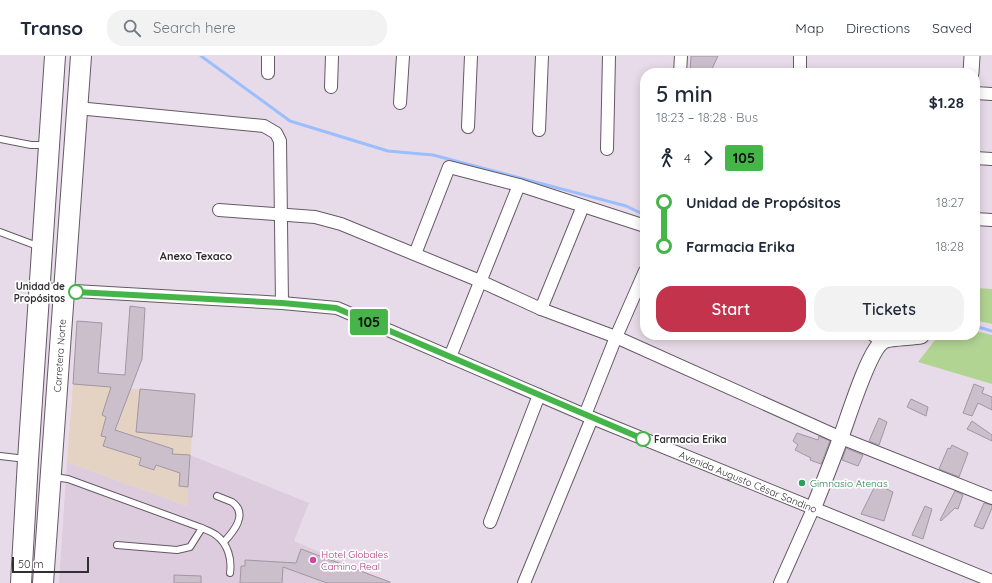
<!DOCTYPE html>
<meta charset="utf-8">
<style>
body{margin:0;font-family:Quicksand,sans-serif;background:#f2f2f3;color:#1f2937;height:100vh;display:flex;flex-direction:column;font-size:15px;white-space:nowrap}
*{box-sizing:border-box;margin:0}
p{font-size:13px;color:#747a83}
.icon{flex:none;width:22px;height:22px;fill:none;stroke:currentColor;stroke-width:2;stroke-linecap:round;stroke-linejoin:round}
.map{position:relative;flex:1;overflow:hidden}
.side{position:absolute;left:640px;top:12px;width:340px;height:272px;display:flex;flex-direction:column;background:#fff;border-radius:16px;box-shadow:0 2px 10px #0003}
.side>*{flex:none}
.badge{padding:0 8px;border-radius:3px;font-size:14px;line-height:26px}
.scale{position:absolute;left:12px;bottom:10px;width:77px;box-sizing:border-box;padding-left:4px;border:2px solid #322e33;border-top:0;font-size:11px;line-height:14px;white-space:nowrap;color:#322e33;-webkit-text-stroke:3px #fff;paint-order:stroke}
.map>.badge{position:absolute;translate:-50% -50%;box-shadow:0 0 0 2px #fff}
.legs{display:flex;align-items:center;gap:6px;height:44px;padding:0 16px;font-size:13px}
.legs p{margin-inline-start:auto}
.overview{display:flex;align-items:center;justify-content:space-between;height:68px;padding:0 16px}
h1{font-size:22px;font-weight:600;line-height:30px}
.action{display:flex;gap:8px;margin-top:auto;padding:8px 16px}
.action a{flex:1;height:46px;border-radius:16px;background:#c3334c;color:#fff;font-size:16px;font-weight:600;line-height:46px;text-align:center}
.action a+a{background:#f2f2f3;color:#1f2937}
ul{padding:0 16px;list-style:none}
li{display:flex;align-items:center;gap:14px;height:44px;font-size:15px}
li i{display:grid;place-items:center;width:6px;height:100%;margin:0 5px;background:currentColor}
li i::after{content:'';width:10px;height:10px;margin:-5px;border:3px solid;border-radius:50%;background:#fff}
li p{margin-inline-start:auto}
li:first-child i{background:linear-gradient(#0000 50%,currentColor 0)}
li:last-child i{background:linear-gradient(currentColor 50%,#0000 0)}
header{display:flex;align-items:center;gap:24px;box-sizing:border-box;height:56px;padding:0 20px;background:#fff;border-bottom:1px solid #e0e1e3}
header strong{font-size:19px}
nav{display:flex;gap:22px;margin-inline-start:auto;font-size:14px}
.search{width:280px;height:36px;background:#f2f2f3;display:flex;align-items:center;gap:10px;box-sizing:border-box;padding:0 14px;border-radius:16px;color:#747a83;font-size:15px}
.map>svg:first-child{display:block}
.built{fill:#ddcbde}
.education{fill:#e4d3c2}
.green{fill:#b2d493}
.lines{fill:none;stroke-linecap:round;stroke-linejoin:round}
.stream{stroke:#9bbefe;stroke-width:3}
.building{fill:#cbbfcc;stroke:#a296a2}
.service-casing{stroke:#645965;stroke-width:8}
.minor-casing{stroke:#645965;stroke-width:14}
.tertiary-casing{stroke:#645965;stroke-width:17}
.trunk-casing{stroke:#645965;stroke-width:22}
.service{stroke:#fff;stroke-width:6}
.minor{stroke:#fff;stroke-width:12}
.tertiary{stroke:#fff;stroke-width:15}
.trunk{stroke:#fff;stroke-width:20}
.line-1-casing{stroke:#fff;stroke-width:9}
.line-1{stroke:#45b549;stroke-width:6}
.stop-1-dot{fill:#fff;stroke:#45b549;stroke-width:2}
.leisure-dot{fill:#2e9e5b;stroke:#fff;stroke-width:1.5}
.hotel-dot{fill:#d1479c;stroke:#fff;stroke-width:1.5}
.labels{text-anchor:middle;stroke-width:3.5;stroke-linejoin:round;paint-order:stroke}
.stop-label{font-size:10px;font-weight:bold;fill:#322e33;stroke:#fff;text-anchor:end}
.street-label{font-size:10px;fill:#322e33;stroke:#fff}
.leisure-label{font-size:10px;fill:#27864d;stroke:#fff;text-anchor:start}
.hotel-label{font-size:10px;fill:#b23c85;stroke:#fff;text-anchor:start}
.neighbourhood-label{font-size:11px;font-weight:bold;fill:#312832;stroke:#fff}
</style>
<header>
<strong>Transo</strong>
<div class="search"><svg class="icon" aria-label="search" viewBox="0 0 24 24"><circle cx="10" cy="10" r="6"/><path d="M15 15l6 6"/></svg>Search here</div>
<nav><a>Map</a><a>Directions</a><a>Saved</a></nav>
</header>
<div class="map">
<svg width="992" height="527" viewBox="0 0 992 527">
<rect width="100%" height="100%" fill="#e8dbe9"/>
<path class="built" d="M190 399 309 447 294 485 391 527H59L67 406 187 450Z"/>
<path class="education" d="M73 328 195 338 187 450 67 406Z"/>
<path class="green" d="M975 232 992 233V268L975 264Z
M975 275 992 279V328L918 306 939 279H975Z"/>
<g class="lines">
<path class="stream" d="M201 0 290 65 388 95 433 99 626 150 645 159
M975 270 992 275"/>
</g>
<path class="building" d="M691 0H718L710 17H690Z
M130 250 145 252 142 303 115 374 173 393 172 398 190 399 188 431 179 430 180 417 156 409 154 414 139 409 141 402 103 390 106 381 101 380 106 361 102 359 111 331 73 328 77 265 102 267 98 317 125 319Z
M974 328 984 332 982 337 992 341V354L978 347 972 360 963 357Z
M140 333 195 338 192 381 136 376Z
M911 343 928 351 926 360 907 351Z
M879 362 887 366 879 389 869 385Z
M972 365 992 379V385L967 373Z
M797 377 818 384 819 380 830 385 821 408 810 404 811 402 795 394 798 389 793 385Z
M952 389 968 397 959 421 939 413 948 392 950 393Z
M846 392 863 399 858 410 842 404Z
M876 428 893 436 884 465 861 458Z
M955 435 963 439 958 453 955 452 941 465 940 464Z
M984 447 992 449V452L983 473 974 470Z
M925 450 932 453 923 483 912 479Z
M301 493 390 526V527H327L283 511 282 527H240L241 510H245V504L296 507Z
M174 519 201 520V527H174Z"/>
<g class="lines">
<defs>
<path id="service" d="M0 83 31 89H46
M0 176 40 191
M0 400 26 403
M54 421 68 423 202 472 190 491 177 494 117 489
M217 440C222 442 227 444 232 446 249 458 233 476 224 486
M202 472C206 474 212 476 216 479 228 488 232 503 230 517"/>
<g id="minor">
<path d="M268 0V17"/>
<path d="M680 17 681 0"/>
<path d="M800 17V0"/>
<path d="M331 31 332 0"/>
<path d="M975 37 992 38"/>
<path d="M400 47 403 0"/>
<path d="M77 52 264 70 276 77 280 85 282 247"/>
<path d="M468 71 471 0"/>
<path d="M539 74 542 0"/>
<path d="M607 93 609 0"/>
<path d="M975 102 992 103"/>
<path d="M219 154 315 161 341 168 480 225 541 253 616 281 841 382 992 442"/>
<path d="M975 163 992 164"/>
<path d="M415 198 449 111 519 129 645 170"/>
<path id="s1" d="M40 233 282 247 337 252 585 359 992 525"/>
<path d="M541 253 583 150"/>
<path d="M873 279 882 285"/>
<path d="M450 301 519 129"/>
<path d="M585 359 616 281 645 215"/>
<path d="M490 466 539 339"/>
<path d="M524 527 592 362"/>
<path d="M780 527 813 453"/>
</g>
<path id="tertiary" d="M971 17 972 0
M813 453C823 428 833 403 842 378 849 359 868 297 882 286 888 281 912 282 921 280L922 279"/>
<g id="trunk">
<path d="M21 527 28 404 55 0"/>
<path id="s2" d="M43 527 81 0"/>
</g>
</defs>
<use href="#service" class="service-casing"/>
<use href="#minor" class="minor-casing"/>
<use href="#tertiary" class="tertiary-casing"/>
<use href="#trunk" class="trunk-casing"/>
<use href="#service" class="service"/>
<use href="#minor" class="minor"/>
<use href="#tertiary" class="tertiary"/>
<use href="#trunk" class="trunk"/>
</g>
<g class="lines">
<defs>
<path id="line-1" d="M76 236 282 247 336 252 643 383"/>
</defs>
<use href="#line-1" class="line-1-casing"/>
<use href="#line-1" class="line-1"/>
</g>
<g class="stop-1-dot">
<circle cx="76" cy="236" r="7"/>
<circle cx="643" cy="383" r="7"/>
</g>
<circle class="leisure-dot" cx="802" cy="427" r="4"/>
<circle class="hotel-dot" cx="313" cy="504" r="4"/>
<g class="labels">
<g class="stop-label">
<text x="65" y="234">Unidad de<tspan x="65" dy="12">Propósitos</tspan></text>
<text x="654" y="387" text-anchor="start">Farmacia Erika</text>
</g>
<g class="street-label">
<text dy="4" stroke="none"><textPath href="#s2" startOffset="228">Carretera Norte</textPath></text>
<text dy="4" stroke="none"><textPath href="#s1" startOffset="744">Avenida Augusto César Sandino</textPath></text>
</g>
<g class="leisure-label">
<text x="810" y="431">Gimnasio Atenas</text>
</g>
<g class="hotel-label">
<text x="321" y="502">Hotel Globales<tspan x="321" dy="12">Camino Real</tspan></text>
</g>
<g class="neighbourhood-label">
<text x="196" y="204">Anexo Texaco</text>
</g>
</g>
</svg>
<div class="scale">50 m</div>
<b class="badge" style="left:369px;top:266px;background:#45b549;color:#111">105</b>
<section class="side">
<div class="overview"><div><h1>5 min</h1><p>18:23 – 18:28 · Bus</p></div><b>$1.28</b></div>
<div class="legs"><svg class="icon" aria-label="walk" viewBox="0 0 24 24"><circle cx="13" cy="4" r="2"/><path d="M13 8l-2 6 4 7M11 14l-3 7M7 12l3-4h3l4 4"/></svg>4<svg class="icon" aria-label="forward" viewBox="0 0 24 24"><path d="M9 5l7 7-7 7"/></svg><b class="badge" style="background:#45b549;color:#111">105</b></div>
<ul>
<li><i style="color:#45b549"></i><b>Unidad de Propósitos</b><p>18:27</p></li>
<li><i style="color:#45b549"></i><b>Farmacia Erika</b><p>18:28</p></li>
</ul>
<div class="action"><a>Start</a><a>Tickets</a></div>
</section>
</div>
